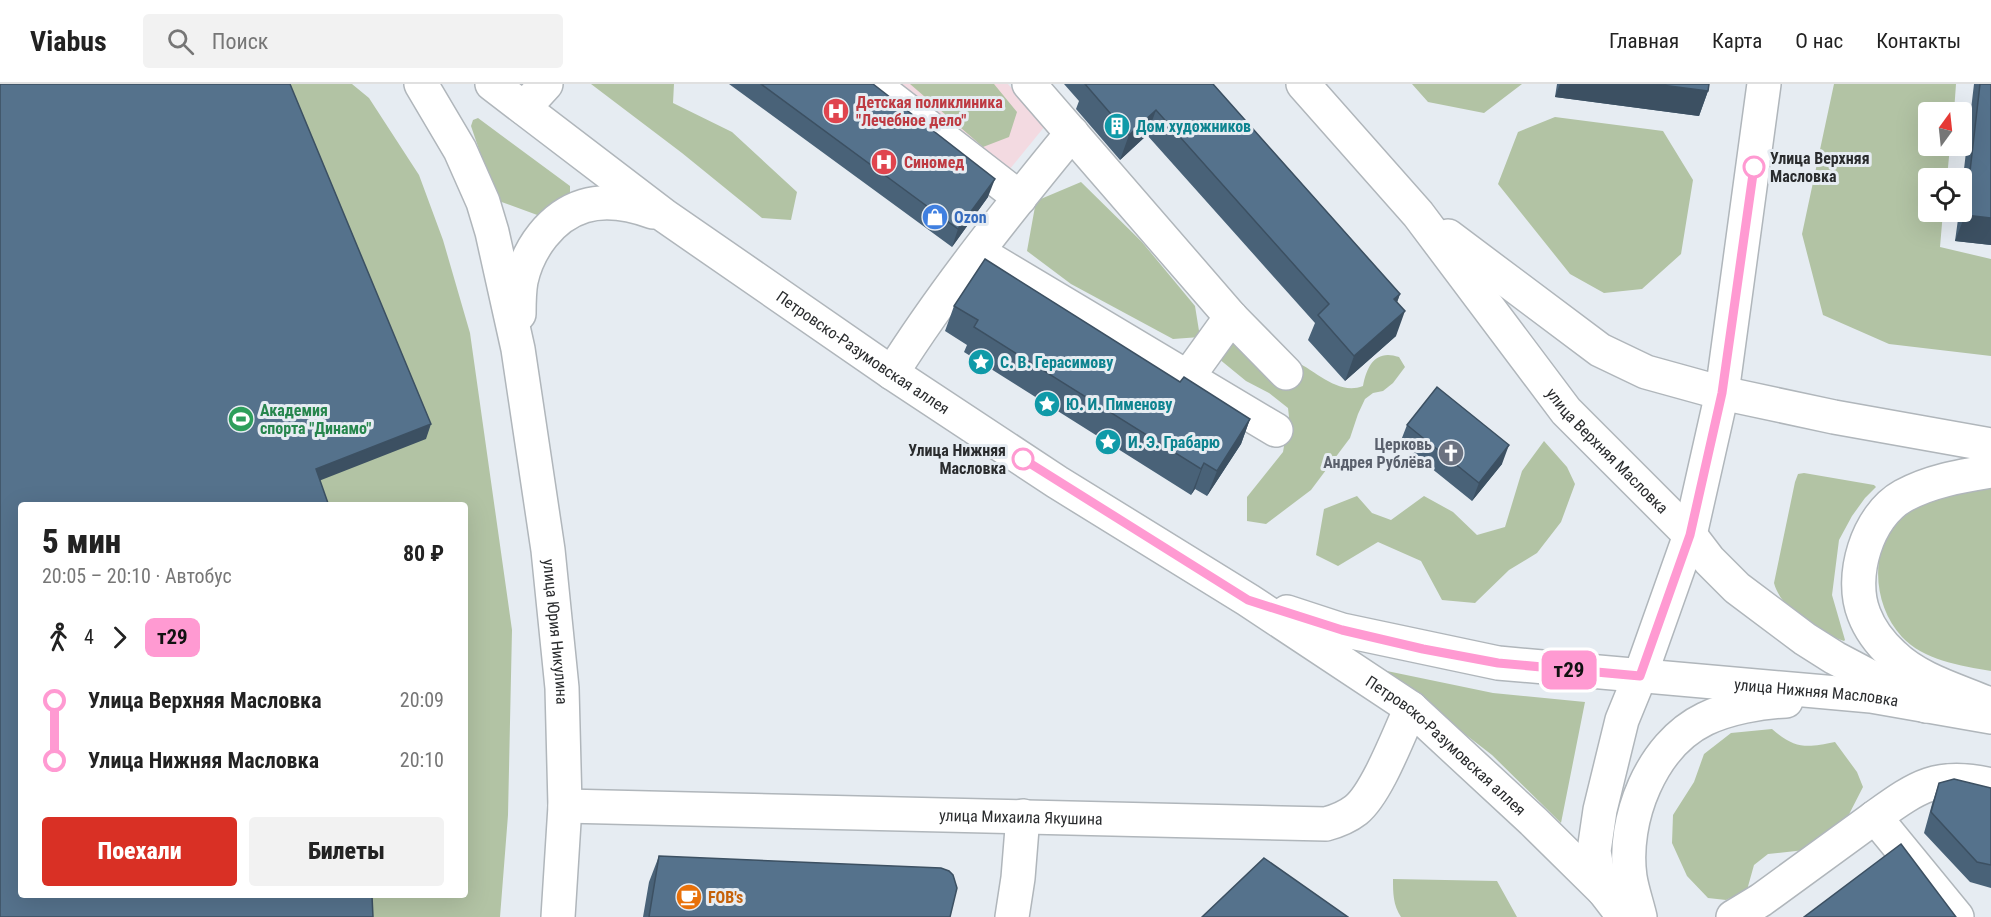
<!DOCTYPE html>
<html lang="ru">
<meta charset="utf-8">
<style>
body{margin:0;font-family:"Roboto Condensed",sans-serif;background:#f2f2f2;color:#222;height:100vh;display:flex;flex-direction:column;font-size:22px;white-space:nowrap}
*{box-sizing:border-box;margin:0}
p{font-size:20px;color:#767676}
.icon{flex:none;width:33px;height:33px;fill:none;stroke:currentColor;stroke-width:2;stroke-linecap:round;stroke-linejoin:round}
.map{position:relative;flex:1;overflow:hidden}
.drawer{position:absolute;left:18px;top:418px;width:450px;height:396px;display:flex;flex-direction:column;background:#fff;border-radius:6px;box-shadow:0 6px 24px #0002}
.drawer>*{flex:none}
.badge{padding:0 12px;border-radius:9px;font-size:21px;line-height:39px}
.needle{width:39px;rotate:15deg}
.fabs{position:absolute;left:1918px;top:18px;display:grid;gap:12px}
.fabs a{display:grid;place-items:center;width:54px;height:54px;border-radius:6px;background:#fff;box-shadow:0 6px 24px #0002;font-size:30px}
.map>.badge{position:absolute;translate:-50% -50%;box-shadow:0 0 0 3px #fff}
.legs{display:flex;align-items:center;gap:9px;height:66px;padding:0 24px;font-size:20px}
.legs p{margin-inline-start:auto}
.head{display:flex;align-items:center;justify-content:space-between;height:102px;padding:0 24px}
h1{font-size:33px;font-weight:800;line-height:45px}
.cta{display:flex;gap:12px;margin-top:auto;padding:12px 24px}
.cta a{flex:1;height:69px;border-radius:6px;background:#d93025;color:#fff;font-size:24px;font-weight:800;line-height:69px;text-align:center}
.cta a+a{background:#f2f2f2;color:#222}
ul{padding:0 24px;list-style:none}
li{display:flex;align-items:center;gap:21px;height:60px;font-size:22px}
li i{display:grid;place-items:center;width:9px;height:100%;margin:0 8px;background:currentColor}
li i::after{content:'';width:15px;height:15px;margin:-8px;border:4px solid;border-radius:50%;background:#fff}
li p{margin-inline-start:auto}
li:first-child i{background:linear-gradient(#0000 50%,currentColor 0)}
li:last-child i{background:linear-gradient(currentColor 50%,#0000 0)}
header{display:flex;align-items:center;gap:36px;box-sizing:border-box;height:84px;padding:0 30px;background:#fff;border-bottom:2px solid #e0e0e0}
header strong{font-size:28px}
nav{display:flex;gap:33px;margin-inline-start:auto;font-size:21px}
.search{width:420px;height:54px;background:#f2f2f2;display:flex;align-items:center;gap:15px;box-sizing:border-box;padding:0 21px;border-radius:6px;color:#767676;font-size:22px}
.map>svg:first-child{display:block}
.education{fill:#f3dae1}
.green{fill:#b2c3a4;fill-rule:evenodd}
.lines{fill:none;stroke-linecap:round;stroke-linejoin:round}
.minor-casing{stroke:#b0b6bb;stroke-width:36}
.minor{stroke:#fff;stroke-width:33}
.wall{fill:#496278}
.shaded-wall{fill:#3c5062}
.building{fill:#55728c;stroke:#3c5062;stroke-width:1.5}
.line-1-casing{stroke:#fff;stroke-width:14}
.line-1{stroke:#ff9ad2;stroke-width:9}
.stop-1-dot{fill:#fff;stroke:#ff9ad2;stroke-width:3}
.labels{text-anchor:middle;stroke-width:6;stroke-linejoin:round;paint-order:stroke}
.health-label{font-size:16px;font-weight:bold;fill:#be3a42;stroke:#e6ecf2;text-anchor:start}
.culture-label{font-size:16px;font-weight:bold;fill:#0d838f;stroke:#e6ecf2;text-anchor:start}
.stop-label{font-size:16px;font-weight:bold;fill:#2a2c2e;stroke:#e6ecf2;text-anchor:start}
.shop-label{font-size:16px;font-weight:bold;fill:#366cbe;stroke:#e6ecf2;text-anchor:start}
.street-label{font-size:16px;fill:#2a2c2e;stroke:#e6ecf2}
.leisure-label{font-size:16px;font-weight:bold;fill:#27864d;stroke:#e6ecf2;text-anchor:start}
.worship-label{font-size:16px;font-weight:bold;fill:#5b616d;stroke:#e6ecf2;text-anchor:end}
.food-label{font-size:16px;font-weight:bold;fill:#c56008;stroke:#e6ecf2;text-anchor:start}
</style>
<header>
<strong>Viabus</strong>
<div class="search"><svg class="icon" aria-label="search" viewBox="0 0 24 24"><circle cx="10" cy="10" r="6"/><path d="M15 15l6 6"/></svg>Поиск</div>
<nav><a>Главная</a><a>Карта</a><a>О нас</a><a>Контакты</a></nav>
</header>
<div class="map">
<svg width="1991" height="833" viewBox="0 0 1991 833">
<rect width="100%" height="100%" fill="#e6ecf2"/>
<path class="education" d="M889 0H1008L1045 42 1005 91Z"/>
<path class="green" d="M0 0H352L369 14 419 91 443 156 470 249 512 546 508 731 500 833H0ZM21 422H465V812H21Z
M591 0H674L673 19 732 48 797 108 791 136 762 134 682 69Z
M910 0H994L1017 28 1009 53 983 63Z
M1412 0H1522L1484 29 1428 18Z
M1834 0H1956L1954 28H1929V62H1950L1947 94H1929V128H1943L1940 163 1991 175V272L1889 260 1823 231 1802 150Z
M1555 33 1663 47 1693 96 1681 170 1642 205 1604 209 1570 190 1498 100 1518 48Z
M478 34 570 102V110L551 121 540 132 496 116 471 42 473 36Z
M1081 98 1142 158 1195 222 1200 253 1173 255 1071 200 1027 167 1036 117Z
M1220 255C1244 261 1269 266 1292 276 1315 285 1337 312 1363 302 1367 281 1376 265 1399 273L1405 283 1393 299 1383 307 1373 309 1365 315 1358 330 1350 354 1311 406 1266 440 1247 437V413L1283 368 1289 333 1288 324 1269 309 1246 297 1213 270Z
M1544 357 1567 383 1575 400 1561 438 1537 469 1509 486 1475 519 1442 516 1421 477 1378 458 1338 482 1316 471 1324 425 1357 412 1372 429 1391 436 1424 412 1453 428 1477 451 1505 443 1522 387Z
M1804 389 1874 401 1876 403 1865 414 1852 432 1839 456 1832 511 1845 556 1844 557C1819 548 1781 526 1774 499L1795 398 1798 390Z
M1991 402V587C1961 582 1923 576 1902 553 1876 525 1870 478 1890 446 1899 431 1917 418 1932 410 1942 404 1978 404 1991 402Z
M1382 586 1493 609 1585 618 1561 739 1492 671Z
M1772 645C1795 665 1806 664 1835 658L1857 688 1863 703 1842 744 1814 765 1768 770 1754 781 1747 806 1726 816 1708 814 1687 792 1672 759 1673 731 1694 698 1704 670 1731 649Z
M1393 795 1497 797 1517 833H1401C1393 821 1393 809 1393 795Z"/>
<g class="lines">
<defs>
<g id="minor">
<path id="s1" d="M421 0 460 66 483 118 492 148 518 265 548 466 562 604 565 722 558 833"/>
<path id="s2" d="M492 0 665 132 892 289 1057 398 1248 516 1411 624 1533 737 1604 807 1624 833"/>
<path d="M873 0 1020 114"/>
<path d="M1029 0 1231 233 1286 289"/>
<path id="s3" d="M1303 0 1418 130 1566 327 1690 451 1709 476 1737 504 1805 555 1835 574 1926 622"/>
<path d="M524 24 546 0"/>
<path d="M1448 152 1600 266 1646 288 1722 309 1834 333 1991 361"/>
<path d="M978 168 1276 346"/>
<path d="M519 230C519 219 519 208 521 197 528 165 551 132 584 122 607 115 631 120 653 128"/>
<path d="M892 289C945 205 1009 126 1072 49"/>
<path d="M1187 294 1231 233"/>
<path id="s4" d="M1287 528 1342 546 1498 579 1871 612 1991 633"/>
<path d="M1987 619C1956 606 1917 595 1893 571 1880 559 1870 546 1864 530 1849 493 1867 432 1903 412 1930 397 1961 392 1991 387"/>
<path id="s5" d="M565 722 1326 740C1337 737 1347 733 1356 726 1377 709 1399 650 1411 624"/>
<path d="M1875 733C1917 703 1937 688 1991 701"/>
<path d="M1604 807 1597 785 1594 767 1600 726 1622 636 1640 592 1690 451 1722 309 1764 0"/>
<path d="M1012 833 1018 794 1023 732"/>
<path d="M1640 833C1637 820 1632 806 1630 793 1622 736 1651 661 1705 635 1728 624 1760 618 1786 617"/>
<path d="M1733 833 1761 816 1875 733 1957 833"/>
</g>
</defs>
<use href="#minor" class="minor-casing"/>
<use href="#minor" class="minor"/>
</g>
<path class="wall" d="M729 0H873L988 113 952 163Z
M1064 0H1213L1400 210 1397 218 1396 252 1345 297 1308 256 1315 239 1147 51 1120 76 1076 25 1079 17Z
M1557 0H1709L1708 7 1699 32 1555 13Z
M1974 0H1991V161L1955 157 1959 128H1962V102Z
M954 222 1180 298 1250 335 1241 360 1207 412 1195 405 1191 411 964 268 967 261 945 247Z
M1407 341 1502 380 1472 417 1400 359Z
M1939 699 1991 704V804L1970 798 1924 749 1932 720Z
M659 772 950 833H643L649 798Z"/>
<path class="shaded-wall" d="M1560 0H1654L1708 7 1699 32 1555 13Z
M1156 26 1147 51 1120 76 1129 51Z
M995 95 988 113 952 163 958 145Z
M1965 131 1991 134V161L1955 157Z
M1400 210 1391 235 1394 215Z
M1405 227 1396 252 1345 297 1354 272Z
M1250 335 1241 360 1207 412 1217 387Z
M431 340 426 355 311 400 316 385Z
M1509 361 1502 380 1472 417 1479 399Z
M1204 379 1195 405 1191 411 1201 385Z"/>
<path class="building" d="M0 0H290L431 340 316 385 329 422H21V812H372L373 833H0Z
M761 0H873L995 95 958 145Z
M1085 0H1213L1400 210 1394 215 1405 227 1354 272 1318 231 1329 220 1156 26 1129 51Z
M1654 0H1709L1708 7Z
M1980 0H1991V134L1965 131Z
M985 175 1180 298 1184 293 1250 335 1217 387 1204 379 1201 385 974 243 978 236 954 222Z
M1437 303 1509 361 1479 399 1407 341Z
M1954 695 1991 704V781L1977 778 1931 728 1939 699Z
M1901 760 1956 833H1804Z
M659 772 941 784 949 787 953 791 957 804 950 833H649Z
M1264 774 1348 833H1202Z"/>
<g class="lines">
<defs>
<path id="line-1" d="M1023 375 1248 516 1342 546 1423 565 1498 579 1640 592 1690 451 1722 309 1754 83"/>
</defs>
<use href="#line-1" class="line-1-casing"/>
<use href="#line-1" class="line-1"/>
</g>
<defs>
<symbol id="hospital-disc" viewBox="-11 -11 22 22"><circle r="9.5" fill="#e0444e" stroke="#e6ecf2"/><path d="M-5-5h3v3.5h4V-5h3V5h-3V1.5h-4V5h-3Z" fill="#fff"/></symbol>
<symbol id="building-disc" viewBox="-11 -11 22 22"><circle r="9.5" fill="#0f9aa8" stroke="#e6ecf2"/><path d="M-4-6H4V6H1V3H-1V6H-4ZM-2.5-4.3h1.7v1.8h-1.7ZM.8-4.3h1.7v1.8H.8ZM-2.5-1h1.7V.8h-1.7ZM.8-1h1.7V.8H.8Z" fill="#fff"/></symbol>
<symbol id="shop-disc" viewBox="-11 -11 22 22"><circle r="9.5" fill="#3f7fe0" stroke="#e6ecf2"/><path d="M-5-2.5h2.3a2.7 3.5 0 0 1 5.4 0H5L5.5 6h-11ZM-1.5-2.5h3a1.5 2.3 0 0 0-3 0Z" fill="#fff"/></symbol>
<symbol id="sight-disc" viewBox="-11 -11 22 22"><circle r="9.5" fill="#0f9aa8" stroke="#e6ecf2"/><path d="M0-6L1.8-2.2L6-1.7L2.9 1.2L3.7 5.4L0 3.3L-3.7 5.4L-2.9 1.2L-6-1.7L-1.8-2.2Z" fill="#fff"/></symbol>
<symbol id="stadium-disc" viewBox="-11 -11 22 22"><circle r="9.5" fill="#2e9e5b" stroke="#e6ecf2"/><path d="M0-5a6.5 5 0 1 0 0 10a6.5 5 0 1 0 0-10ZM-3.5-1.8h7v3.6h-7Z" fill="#fff"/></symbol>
<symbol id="church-disc" viewBox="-11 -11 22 22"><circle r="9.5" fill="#6b7280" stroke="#e6ecf2"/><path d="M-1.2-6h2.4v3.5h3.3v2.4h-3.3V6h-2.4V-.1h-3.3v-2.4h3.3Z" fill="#fff"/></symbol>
<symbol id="cafe-disc" viewBox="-11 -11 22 22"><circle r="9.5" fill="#e8710a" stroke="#e6ecf2"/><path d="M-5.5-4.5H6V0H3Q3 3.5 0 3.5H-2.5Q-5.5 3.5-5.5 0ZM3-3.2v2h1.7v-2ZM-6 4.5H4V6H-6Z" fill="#fff"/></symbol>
</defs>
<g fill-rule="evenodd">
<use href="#hospital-disc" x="821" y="12" width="30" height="30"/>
<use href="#building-disc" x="1102" y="27" width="30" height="30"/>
<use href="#hospital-disc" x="869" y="63" width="30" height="30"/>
<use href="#shop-disc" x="920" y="118" width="30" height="30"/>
<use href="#sight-disc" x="966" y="263" width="30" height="30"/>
<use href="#sight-disc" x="1032" y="305" width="30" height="30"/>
<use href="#stadium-disc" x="226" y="320" width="30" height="30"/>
<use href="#sight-disc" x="1093" y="343" width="30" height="30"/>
<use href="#church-disc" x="1436" y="354" width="30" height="30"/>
<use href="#cafe-disc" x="674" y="798" width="30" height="30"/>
</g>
<g class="stop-1-dot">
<circle cx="1754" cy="83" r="10"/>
<circle cx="1023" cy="375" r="10"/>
</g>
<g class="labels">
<g class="health-label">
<text x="856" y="24">Детская поликлиника<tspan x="856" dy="18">"Лечебное дело"</tspan></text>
<text x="904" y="84">Синомед</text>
</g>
<g class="culture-label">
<text x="1136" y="48">Дом художников</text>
<text x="1000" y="284">С. В. Герасимову</text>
<text x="1066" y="326">Ю. И. Пименову</text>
<text x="1128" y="364">И. Э. Грабарю</text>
</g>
<g class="stop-label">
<text x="1770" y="80">Улица Верхняя<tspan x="1770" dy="18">Масловка</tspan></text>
<text x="1006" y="372" text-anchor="end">Улица Нижняя<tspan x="1006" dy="18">Масловка</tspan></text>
</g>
<g class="shop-label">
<text x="954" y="139">Ozon</text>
</g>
<g class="street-label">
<text dy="6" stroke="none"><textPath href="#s2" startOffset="458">Петровско-Разумовская аллея</textPath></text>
<text dy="6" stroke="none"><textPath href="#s3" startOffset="477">улица Верхняя Масловка</textPath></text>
<text dy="6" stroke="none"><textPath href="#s1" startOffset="570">улица Юрия Никулина</textPath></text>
<text dy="6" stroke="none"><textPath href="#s4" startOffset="537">улица Нижняя Масловка</textPath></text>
<text dy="6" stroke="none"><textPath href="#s2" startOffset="1162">Петровско-Разумовская аллея</textPath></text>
<text dy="6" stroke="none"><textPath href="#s5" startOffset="456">улица Михаила Якушина</textPath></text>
</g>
<g class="leisure-label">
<text x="260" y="332">Академия<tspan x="260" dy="18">спорта "Динамо"</tspan></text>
</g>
<g class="worship-label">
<text x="1432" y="366">Церковь<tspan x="1432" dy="18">Андрея Рублёва</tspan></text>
</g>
<g class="food-label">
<text x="708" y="819">FOB's</text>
</g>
</g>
</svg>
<div class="fabs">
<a><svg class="needle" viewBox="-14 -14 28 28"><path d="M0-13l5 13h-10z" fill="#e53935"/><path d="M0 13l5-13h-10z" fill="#767676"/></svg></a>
<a><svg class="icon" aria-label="locate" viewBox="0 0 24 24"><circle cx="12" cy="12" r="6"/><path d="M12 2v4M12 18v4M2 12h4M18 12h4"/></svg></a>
</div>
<b class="badge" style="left:1569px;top:586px;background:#ff9ad2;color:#111">т29</b>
<section class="drawer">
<div class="head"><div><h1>5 мин</h1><p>20:05 – 20:10 · Автобус</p></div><b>80 ₽</b></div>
<div class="legs"><svg class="icon" aria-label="walk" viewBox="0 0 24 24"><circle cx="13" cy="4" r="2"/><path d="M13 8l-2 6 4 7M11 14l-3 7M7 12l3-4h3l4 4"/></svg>4<svg class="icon" aria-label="forward" viewBox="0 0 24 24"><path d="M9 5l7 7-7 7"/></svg><b class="badge" style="background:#ff9ad2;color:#111">т29</b></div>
<ul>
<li><i style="color:#ff9ad2"></i><b>Улица Верхняя Масловка</b><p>20:09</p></li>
<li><i style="color:#ff9ad2"></i><b>Улица Нижняя Масловка</b><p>20:10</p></li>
</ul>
<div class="cta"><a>Поехали</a><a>Билеты</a></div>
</section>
</div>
